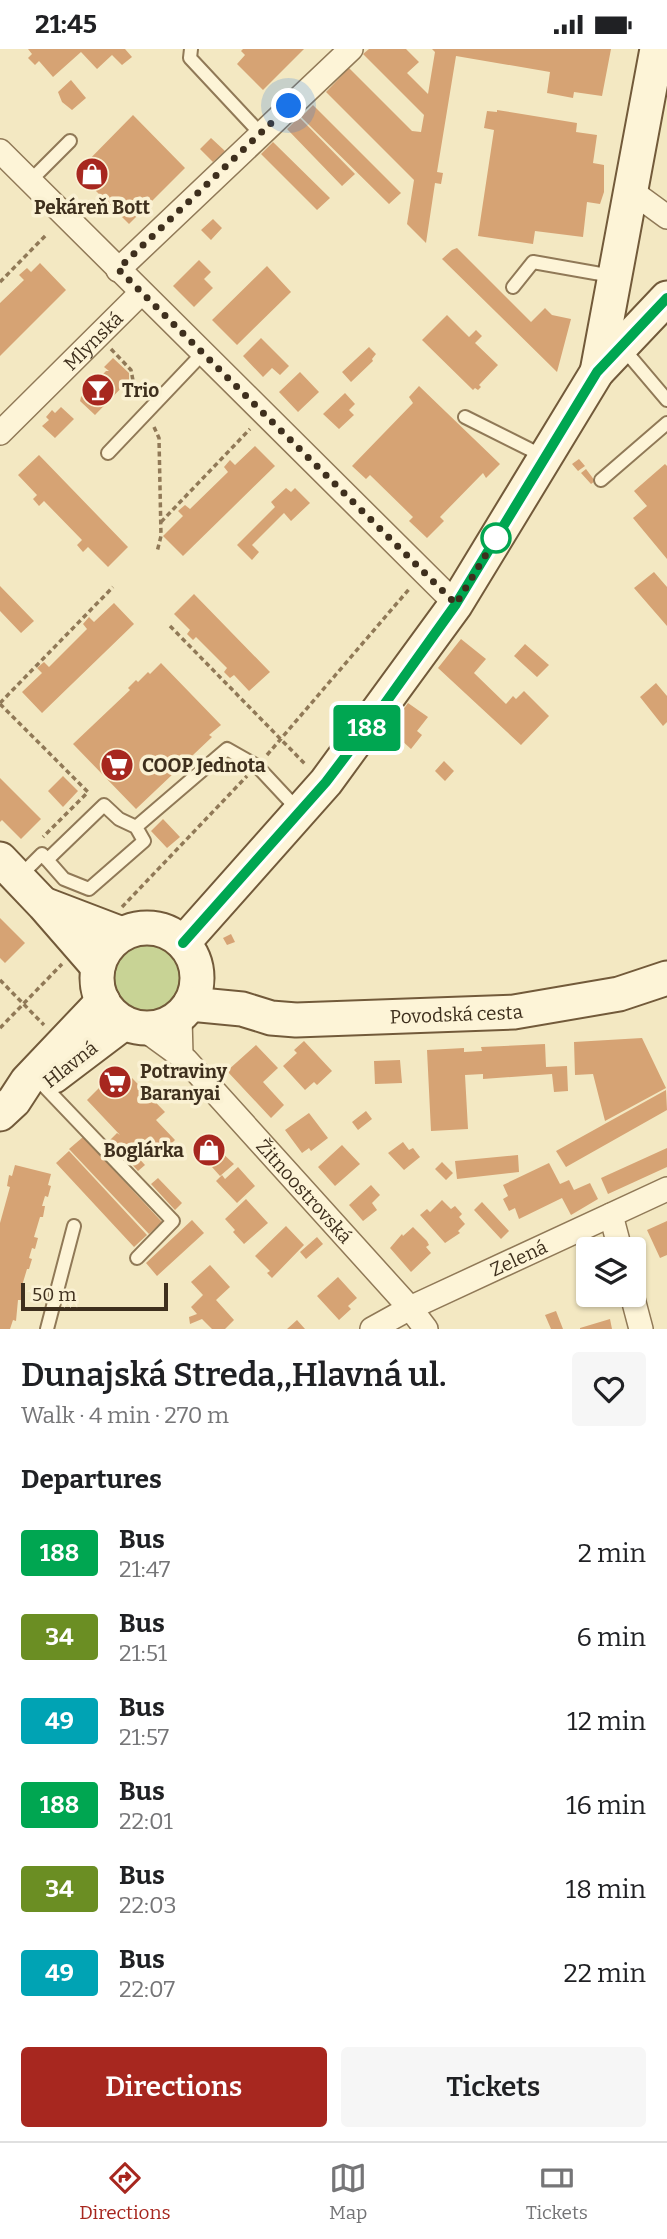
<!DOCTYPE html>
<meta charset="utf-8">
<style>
body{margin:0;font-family:Bitter,serif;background:#f6f6f6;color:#202124;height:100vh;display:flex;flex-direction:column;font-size:26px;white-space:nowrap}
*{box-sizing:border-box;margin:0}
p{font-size:23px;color:#757577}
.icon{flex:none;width:38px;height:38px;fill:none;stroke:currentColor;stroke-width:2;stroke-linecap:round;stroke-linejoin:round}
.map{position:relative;height:1280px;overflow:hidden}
.details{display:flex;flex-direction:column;background:#fff;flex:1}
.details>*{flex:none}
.badge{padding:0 14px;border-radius:5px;font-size:24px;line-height:46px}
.controls{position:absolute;left:576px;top:1188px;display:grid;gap:14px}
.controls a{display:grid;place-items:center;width:70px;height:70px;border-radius:7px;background:#fff;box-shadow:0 2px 5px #0004;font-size:35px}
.scale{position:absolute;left:21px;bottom:18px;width:147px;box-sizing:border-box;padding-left:7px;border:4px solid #3e2f1d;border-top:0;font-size:19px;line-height:24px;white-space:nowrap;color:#3e2f1d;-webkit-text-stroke:5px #faf1d3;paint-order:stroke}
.you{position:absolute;width:35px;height:35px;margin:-18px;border:5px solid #fff;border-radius:50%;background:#1a73e8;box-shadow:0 0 0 10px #1a73e833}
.map>.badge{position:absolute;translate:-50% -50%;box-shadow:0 0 0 4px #fff}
h2{padding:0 21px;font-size:26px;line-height:63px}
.round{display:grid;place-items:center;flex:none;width:74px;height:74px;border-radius:7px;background:#f6f6f6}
.head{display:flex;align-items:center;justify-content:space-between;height:119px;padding:0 21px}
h1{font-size:33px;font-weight:600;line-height:52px}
.primary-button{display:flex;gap:14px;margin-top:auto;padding:14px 21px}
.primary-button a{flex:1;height:80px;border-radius:7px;background:#a7271f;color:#fff;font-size:28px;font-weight:600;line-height:80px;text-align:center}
.primary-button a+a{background:#f6f6f6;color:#202124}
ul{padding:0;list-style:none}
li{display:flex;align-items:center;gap:21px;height:84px;padding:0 21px}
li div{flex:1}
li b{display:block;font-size:26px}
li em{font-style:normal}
li .badge{min-width:77px;font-weight:700;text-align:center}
.status{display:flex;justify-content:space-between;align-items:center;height:49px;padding:0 35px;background:#fff;direction:ltr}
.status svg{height:19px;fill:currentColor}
.dock{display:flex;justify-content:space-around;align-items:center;height:98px;border-top:2px solid #e0e0e0;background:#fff;font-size:19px;color:#757577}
.dock a{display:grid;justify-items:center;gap:4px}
.dock .selected{color:#a7271f}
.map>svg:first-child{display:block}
.green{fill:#c8d395}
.building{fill:#d6a374}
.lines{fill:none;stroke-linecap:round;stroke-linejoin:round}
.lane-casing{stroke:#907957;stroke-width:16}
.street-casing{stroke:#907957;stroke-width:26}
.secondary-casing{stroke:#725a3a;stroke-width:37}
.path{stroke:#907957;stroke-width:3.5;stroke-dasharray:5 3.5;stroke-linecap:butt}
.lane{stroke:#fdf4d7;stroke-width:12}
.street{stroke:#fdf4d7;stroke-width:23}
.secondary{stroke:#fdf4d7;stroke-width:33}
.line-casing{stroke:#fff;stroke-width:16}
.line{stroke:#00a651;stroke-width:10}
.walk{stroke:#3e2f1d;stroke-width:7;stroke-dasharray:0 12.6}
.stop-dot{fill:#fff;stroke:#00a651;stroke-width:3.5}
.labels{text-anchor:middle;stroke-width:7;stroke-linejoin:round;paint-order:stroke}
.poi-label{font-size:19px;font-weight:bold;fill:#3e2f1d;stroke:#faf1d3;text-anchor:start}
.street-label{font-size:19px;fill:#3e2f1d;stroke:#faf1d3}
</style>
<div class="status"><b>21:45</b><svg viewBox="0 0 49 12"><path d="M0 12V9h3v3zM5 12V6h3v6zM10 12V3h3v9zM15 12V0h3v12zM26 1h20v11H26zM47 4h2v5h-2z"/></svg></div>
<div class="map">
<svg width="667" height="1280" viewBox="0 0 667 1280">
<rect width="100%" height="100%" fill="#f3e8c2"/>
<path class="green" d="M113 927a37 37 0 1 1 74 0a37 37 0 1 1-74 0Z"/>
<path class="building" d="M28 0H125L132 8 122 16 112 6 97 20 81 3 53 28 39 12 35 16 28 9 32 5Z
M243 0H304L263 41 237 15 245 6 241 2Z
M369 0H406L419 13 407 24 428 45 435 3 432 0H611L602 47 574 43 573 49 547 44 550 23 456 7 437 123 443 124 441 135 435 134 426 194 407 175 414 131 326 43 349 19 412 82 421 83 424 66 363 5Z
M71 31 86 49 72 61 62 53 58 43Z
M313 56 401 144 389 155 301 68Z
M497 61 577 74 576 83 597 86 593 114 604 116V143L600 155 587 153 583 188 535 182 533 195 478 187 494 81 484 79 487 62 497 63Z
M133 66 185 119 129 175 77 123Z
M299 68 355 125 342 137 287 80Z
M211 89 225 102 213 113 200 100Z
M273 93 330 149 317 161 261 105Z
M213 170 222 179 211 191 201 181Z
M457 199 531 273 545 259 552 266 571 270 557 323 442 210 452 201Z
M199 211 211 223 204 230 213 239 194 258 173 237Z
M40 214 66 241 0 307V254L24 231 19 226 27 219 31 223Z
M267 217 291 243 237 296 212 271Z
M447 266 469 288 476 281 482 287 475 294 498 316 479 336 481 338 478 341 475 339 473 341 422 291Z
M261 289 289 317 280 326 272 319 263 328 243 307Z
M369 298 376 305 372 310 373 312 351 333 342 323Z
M113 309 129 324V331L95 366 80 352 81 348 85 344H89L93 339V335L106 322H109L104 318Z
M300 323 319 343 298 363 279 343Z
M419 337 500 415 486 429 483 424 440 468 444 472 427 489 409 472 413 468 370 426 366 430 352 417 413 354 409 348Z
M345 344 355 355 349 361 354 366 339 380 323 365Z
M61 358 74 370 55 389 42 377 49 371 46 368 52 361 55 364Z
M255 397 275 417 183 507 163 487 183 467 178 462 185 456 190 460 228 423 224 418 230 411 235 416Z
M39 406 128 498 108 518 88 498 83 503 77 496 82 491 44 452 39 457 33 450 37 446 18 426Z
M579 410 585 417 578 422 572 415Z
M665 415 667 417V510L633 469 647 457 634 442Z
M586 420 595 432 591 435 581 424Z
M286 439 291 443 295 439 310 454 291 472 284 464 252 496 259 503 252 511 237 496 275 458 271 453Z
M654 523 667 538V577L634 539Z
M0 537 34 572 21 584 0 562Z
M194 545 270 623 249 642 234 626 230 629 224 623 227 619 196 588 193 591 187 585 190 581 174 565Z
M114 554 134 575 42 664 22 643 42 624 37 619 44 613 49 618 87 580 83 575 89 568 94 573Z
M461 590 486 610 474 624 506 655 513 647 516 650 524 642 549 667 521 696 438 619Z
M525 595 549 616 537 628 514 607Z
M161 614 221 676 209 686 212 688 136 760 73 695 130 641 128 639 136 631 138 633 148 623 150 625Z
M656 634 667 647V673L663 677 640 648Z
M408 654 428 668 417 682 422 686 411 700 389 680Z
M444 712 454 722 445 732 435 722Z
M63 727 78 742 63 758 48 742Z
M0 729 41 770 21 790 2 771 0 773Z
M163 770 180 788 167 799 151 782Z
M0 869 25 894 5 914 0 909Z
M231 885 235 893 227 896 223 889Z
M642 989 666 1039 605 1072 593 1025 575 1026 574 993Z
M304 992 332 1022 317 1036 314 1033 305 1041 283 1017 297 1004 294 1001Z
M545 995 546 1018 567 1017 568 1042 554 1043 552 1025 483 1030V1025L465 1026 468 1080 431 1082 427 1001 464 999V1003L482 1002 481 998Z
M256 996 278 1019 263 1033 284 1056 271 1069 227 1022Z
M400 1011 402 1034 375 1035 374 1012Z
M113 1025 124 1036 132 1029 165 1063 156 1071 175 1091 158 1108 145 1095 135 1104 133 1103 145 1116 138 1122 110 1091 117 1084 120 1086 87 1051Z
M666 1041 667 1061 566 1118 556 1102Z
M366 1062 372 1070 358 1081 352 1073Z
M309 1064 328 1089 311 1102 309 1099 302 1104 285 1081Z
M209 1087 220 1102 234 1115 220 1127 196 1100Z
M83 1088 162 1173 149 1185 69 1100Z
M403 1093 409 1101 413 1099 420 1108 404 1121 388 1104Z
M342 1096 360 1115 335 1137 318 1118Z
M667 1099V1118L608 1145 601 1129Z
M69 1102 147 1186 134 1198 56 1114Z
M518 1106 519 1123 457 1130 455 1112Z
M442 1113 453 1124 446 1131 435 1120Z
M549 1114 560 1135 569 1131 574 1141 590 1134 598 1150 571 1166 562 1149 519 1170 515 1159 509 1162 503 1150 508 1147 503 1136Z
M15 1116 51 1125 48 1136 51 1137 48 1148 45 1147 42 1157H45L43 1168H40L34 1188 38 1189 35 1200 32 1199 29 1209 32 1210 29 1220H27L21 1240 24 1241 21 1251H18L16 1272 13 1271 10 1280H0V1174L10 1138 7 1137 9 1126 12 1127Z
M238 1118 255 1137 237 1154 216 1132 222 1126 225 1130Z
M158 1129 182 1154 175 1161 151 1135Z
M371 1136 380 1146 372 1154 377 1161 363 1172 349 1156Z
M246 1150 268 1174 244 1195 233 1183 235 1181 225 1170Z
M442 1151 451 1160 455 1157 462 1165 459 1168 465 1175 458 1182 460 1184 445 1194 420 1166 427 1160 430 1163Z
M482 1153 509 1182 501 1190 474 1161Z
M192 1171 204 1184 157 1227 146 1214Z
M667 1172V1206L660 1209 647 1181Z
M286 1177 304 1196 272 1229 267 1224 270 1222 255 1207Z
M413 1178 427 1192 429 1196 426 1198 431 1204 411 1223 390 1199 402 1185 403 1187Z
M317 1188 323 1195 306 1210 300 1203Z
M210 1216 230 1238 216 1251 234 1271 225 1280H212L202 1270 190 1275 189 1268 197 1265 191 1258 203 1246 191 1233Z
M338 1228 357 1249 348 1257 351 1260 339 1271 317 1247Z
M556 1262 563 1280H551L545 1266Z
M610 1270 612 1280H580V1279Z
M297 1271 305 1280H287Z"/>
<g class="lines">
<defs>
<path id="lane" d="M191 0 190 9 260 84
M30 132 70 92
M513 238 533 213 612 227
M622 298 667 351
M465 368 545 408
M108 404 203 304
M601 431 667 374
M47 811 104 756 119 770 136 778
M20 827 42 805 64 830 89 840 144 792 136 778 227 700 257 717 300 763
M43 1036 173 1172 137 1209
M47 1280 74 1177"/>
<g id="street">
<path d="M0 102 456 555"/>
<path d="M630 141 667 168"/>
<path d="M118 221 351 0"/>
<path id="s1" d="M0 384 141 244"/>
<path d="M180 968 181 1006"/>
<path id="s2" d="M142 979 186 1011 410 1259 426 1280"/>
<path d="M611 1166 620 1200"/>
<path d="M632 1246 641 1280"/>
<path id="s3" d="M372 1280 410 1259 667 1140"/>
</g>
<g id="secondary">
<path d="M597 323 657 0"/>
<path d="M0 810 44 856 98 918"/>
<path d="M46 856 122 885"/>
<circle cx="147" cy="929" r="50"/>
<path d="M183 894 326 733 456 555 597 323 667 249"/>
<path id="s4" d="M190 955 242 960 271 969 296 971 514 963 619 945 667 929"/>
<path d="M54 1027 124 974"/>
<path d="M0 1065 14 1052 27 1032 103 952"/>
</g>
</defs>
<use href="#lane" class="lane-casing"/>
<use href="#street" class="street-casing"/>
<use href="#secondary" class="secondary-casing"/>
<path class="path" d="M0 233 46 186
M111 300 131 321 135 342 138 349
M154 378 159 389 161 487 157 503
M161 473 250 380
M170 577 306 716
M0 654 113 538
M0 655 88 743 43 788
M267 706 410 539
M122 858 247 727
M0 931 44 976
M0 979 62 915"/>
<use href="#lane" class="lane"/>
<use href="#street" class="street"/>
<use href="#secondary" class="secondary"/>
</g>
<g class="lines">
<defs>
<path id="line" d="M183 894 326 733 379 663 456 555 597 323 667 249"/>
</defs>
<use href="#line" class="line-casing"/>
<use href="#line" class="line"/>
<path class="walk" d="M289 57 118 220 456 555 496 489"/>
</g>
<defs>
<symbol id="shop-disc" viewBox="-11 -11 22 22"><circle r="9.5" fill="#a7271f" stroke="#faf1d3"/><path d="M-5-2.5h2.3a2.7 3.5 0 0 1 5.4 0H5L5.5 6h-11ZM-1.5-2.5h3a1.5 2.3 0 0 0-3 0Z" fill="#fff"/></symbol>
<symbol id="bar-disc" viewBox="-11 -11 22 22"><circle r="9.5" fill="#a7271f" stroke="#faf1d3"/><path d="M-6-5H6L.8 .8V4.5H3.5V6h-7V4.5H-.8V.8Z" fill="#fff"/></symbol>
<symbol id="supermarket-disc" viewBox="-11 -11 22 22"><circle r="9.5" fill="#a7271f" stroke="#faf1d3"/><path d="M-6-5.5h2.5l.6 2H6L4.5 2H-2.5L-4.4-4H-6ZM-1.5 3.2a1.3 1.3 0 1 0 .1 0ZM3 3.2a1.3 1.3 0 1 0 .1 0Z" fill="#fff"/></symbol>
</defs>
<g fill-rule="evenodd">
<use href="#shop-disc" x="73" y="106" width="38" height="38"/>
<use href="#bar-disc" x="79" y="322" width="38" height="38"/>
<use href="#supermarket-disc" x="98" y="697" width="38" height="38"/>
<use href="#supermarket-disc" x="96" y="1014" width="38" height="38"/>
<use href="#shop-disc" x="190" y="1082" width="38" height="38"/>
</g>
<circle class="stop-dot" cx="496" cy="489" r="14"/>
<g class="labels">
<g class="poi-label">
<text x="92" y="165" text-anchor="middle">Pekáreň Bott</text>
<text x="122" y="348">Trio</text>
<text x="142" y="723">COOP Jednota</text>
<text x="140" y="1029">Potraviny<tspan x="140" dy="22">Baranyai</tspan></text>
<text x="184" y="1108" text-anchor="end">Boglárka</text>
</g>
<g class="street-label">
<text dy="7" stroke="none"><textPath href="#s1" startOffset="131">Mlynská</textPath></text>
<text dy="7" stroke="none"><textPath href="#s4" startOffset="268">Povodská cesta</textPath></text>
<text transform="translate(70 1015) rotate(-38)" y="7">Hlavná</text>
<text dy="7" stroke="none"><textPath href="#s2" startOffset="231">Žitnoostrovská</textPath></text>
<text dy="7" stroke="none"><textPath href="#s3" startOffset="163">Zelená</textPath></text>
</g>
</g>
</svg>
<div class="controls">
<a><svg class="icon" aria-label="layers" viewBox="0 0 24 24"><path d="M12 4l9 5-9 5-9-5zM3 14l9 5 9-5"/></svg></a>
</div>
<div class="scale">50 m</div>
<div class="you" style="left:289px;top:57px"></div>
<b class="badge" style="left:367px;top:679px;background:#00a651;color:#fff">188</b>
</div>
<section class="details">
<div class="head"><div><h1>Dunajská Streda,,Hlavná ul.</h1><p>Walk · 4 min · 270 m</p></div><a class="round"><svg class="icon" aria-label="heart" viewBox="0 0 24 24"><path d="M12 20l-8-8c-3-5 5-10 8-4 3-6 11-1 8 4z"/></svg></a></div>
<h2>Departures</h2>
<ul>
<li><span class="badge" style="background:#00a651;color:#fff">188</span><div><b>Bus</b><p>21:47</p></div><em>2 min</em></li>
<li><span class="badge" style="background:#6b8e23;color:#fff">34</span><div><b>Bus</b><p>21:51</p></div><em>6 min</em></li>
<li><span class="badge" style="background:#00a3b4;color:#fff">49</span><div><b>Bus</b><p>21:57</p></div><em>12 min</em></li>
<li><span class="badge" style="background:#00a651;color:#fff">188</span><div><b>Bus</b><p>22:01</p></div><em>16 min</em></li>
<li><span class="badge" style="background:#6b8e23;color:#fff">34</span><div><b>Bus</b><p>22:03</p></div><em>18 min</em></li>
<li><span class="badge" style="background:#00a3b4;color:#fff">49</span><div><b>Bus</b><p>22:07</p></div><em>22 min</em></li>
</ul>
<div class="primary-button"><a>Directions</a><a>Tickets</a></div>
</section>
<nav class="dock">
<a class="selected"><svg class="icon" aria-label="directions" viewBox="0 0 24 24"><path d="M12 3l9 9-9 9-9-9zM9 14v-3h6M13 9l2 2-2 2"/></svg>Directions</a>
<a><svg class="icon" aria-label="map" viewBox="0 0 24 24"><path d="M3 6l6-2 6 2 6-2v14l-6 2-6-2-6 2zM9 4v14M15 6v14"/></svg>Map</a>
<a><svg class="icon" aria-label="tickets" viewBox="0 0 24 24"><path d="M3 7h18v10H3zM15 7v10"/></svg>Tickets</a>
</nav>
